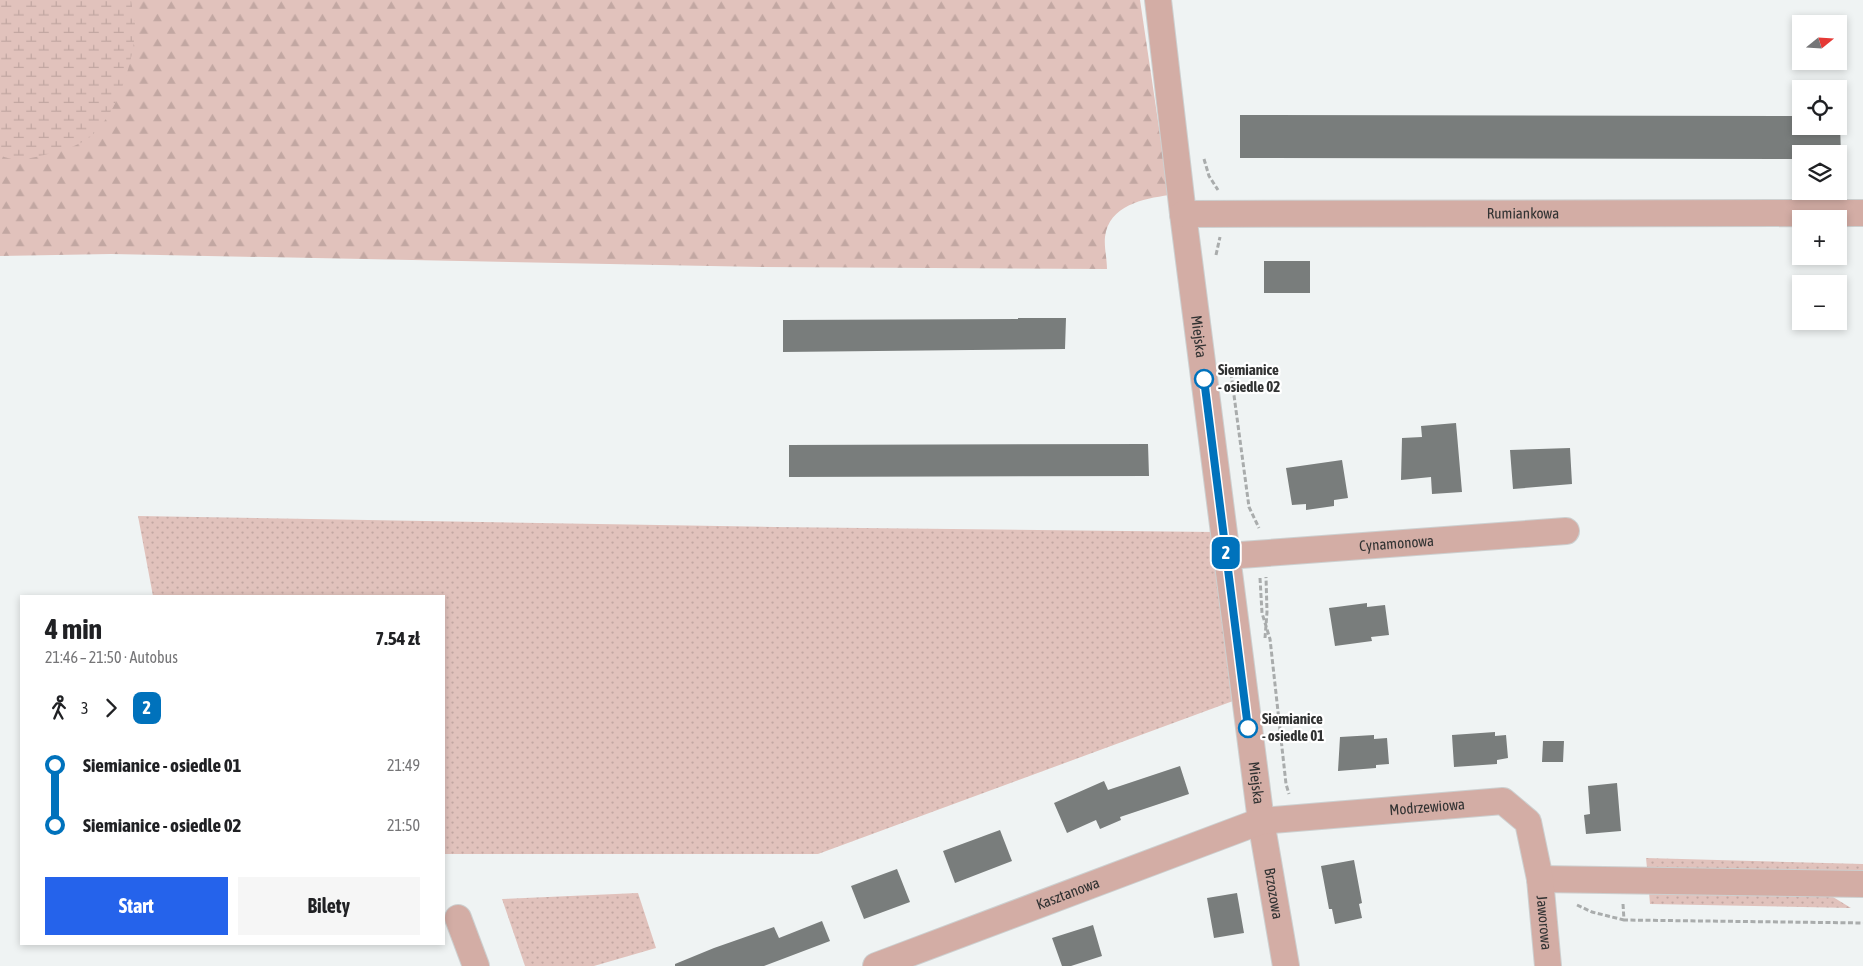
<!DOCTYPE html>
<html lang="pl">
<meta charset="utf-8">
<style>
body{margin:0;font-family:"Asap Condensed",sans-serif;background:#f6f6f6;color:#202124;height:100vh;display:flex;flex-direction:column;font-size:19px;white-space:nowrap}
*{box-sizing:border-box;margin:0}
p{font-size:16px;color:#757577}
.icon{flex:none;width:28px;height:28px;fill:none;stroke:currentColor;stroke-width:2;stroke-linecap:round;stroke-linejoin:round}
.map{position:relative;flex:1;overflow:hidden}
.drawer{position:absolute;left:20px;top:595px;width:425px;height:350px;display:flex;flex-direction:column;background:#fff;border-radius:0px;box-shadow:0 2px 8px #0003}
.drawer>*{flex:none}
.badge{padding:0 10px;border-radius:8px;font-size:18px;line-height:32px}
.needle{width:32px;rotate:72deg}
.buttons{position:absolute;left:1792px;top:15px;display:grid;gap:10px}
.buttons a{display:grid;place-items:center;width:55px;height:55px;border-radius:0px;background:#fff;box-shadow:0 2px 8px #0003;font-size:25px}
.map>.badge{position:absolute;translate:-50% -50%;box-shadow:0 0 0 2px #fff}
.legs{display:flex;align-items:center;gap:8px;height:55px;padding:0 25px;font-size:16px}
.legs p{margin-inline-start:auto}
.summary{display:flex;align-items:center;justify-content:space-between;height:85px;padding:0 25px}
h1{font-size:28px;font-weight:700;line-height:38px}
.primary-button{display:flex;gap:10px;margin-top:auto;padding:10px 25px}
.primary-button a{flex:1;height:58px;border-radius:0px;background:#2563eb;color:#fff;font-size:20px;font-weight:700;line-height:58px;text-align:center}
.primary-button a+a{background:#f6f6f6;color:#202124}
ul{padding:0 25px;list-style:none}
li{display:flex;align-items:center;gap:18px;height:60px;font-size:19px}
li i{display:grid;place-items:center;width:8px;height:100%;margin:0 6px;background:currentColor}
li i::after{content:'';width:12px;height:12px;margin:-6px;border:4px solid;border-radius:50%;background:#fff}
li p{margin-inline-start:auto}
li:first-child i{background:linear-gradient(#0000 50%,currentColor 0)}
li:last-child i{background:linear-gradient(currentColor 50%,#0000 0)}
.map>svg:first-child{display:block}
.green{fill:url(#green-dots)}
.forest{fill:url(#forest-firs)}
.wetland{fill:url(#wetland-marsh)}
.building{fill:#797d7c}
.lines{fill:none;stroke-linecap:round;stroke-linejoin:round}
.minor-casing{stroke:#cdd0d0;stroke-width:28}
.path{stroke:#a9acac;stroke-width:3;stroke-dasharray:5 2.5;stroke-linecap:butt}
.minor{stroke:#d3ada5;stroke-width:26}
.line-1-casing{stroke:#fff;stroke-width:11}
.line-1{stroke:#0072bc;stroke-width:8}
.stop-1-dot{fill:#fff;stroke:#0072bc;stroke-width:2.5}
.labels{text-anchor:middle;stroke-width:4.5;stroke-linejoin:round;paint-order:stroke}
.street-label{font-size:15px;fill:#313232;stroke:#fff}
.stop-label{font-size:15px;font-weight:bold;fill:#313232;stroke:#fff;text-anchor:start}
</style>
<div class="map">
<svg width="1863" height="966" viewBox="0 0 1863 966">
<defs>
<pattern id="green-dots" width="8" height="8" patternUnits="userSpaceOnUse" patternTransform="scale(1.25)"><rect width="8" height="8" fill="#e1c2bc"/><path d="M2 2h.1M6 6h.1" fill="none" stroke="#c2a7a2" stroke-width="1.8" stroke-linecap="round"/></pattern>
<pattern id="forest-firs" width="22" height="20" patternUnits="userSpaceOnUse" patternTransform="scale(1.25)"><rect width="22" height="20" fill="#e1c2bc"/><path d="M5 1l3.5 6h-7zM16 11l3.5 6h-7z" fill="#c2a7a2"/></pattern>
<pattern id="wetland-marsh" width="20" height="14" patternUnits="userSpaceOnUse" patternTransform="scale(1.25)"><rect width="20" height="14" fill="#e1c2bc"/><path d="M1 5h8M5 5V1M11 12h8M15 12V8" fill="none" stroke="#c2a7a2"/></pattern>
</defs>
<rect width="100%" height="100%" fill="#eff3f3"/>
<path class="green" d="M138 516 774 527 1213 532 1233 701 818 854H444V596H153Z
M1646 858 1863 864V874L1647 868Z
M1649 892 1833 897 1851 908 1650 904Z
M638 893 656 948 594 966H525L502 899Z"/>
<path class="forest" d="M0 0H1140L1169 195C1143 199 1109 205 1105 237 1104 247 1107 259 1107 269L761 267 111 254 0 256Z"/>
<path class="wetland" d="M0 0H131C132 9 135 18 135 26 135 61 115 123 84 141 74 147 59 152 48 154 33 158 14 163 0 155Z"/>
<path class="building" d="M1240 115 1801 116V126H1840L1841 154H1801V159L1240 158Z
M1264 261H1310V293H1264Z
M1018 318H1066L1065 349 783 352V320L1018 319Z
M1456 423 1462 492 1432 494 1431 477 1401 480 1402 438 1422 437 1421 426Z
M1148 444 1149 476 789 477V445Z
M1570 448 1572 484 1513 489 1510 450Z
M1342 460 1348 498 1334 500V506L1306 510V504L1292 505 1286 468Z
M1367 603V607L1385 605 1389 635 1371 637 1372 641 1335 646 1329 608Z
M1495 732V736L1506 735 1508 758 1497 760V764L1454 767 1452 735Z
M1374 735V739L1387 738 1389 764 1376 765V768L1338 771 1340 737Z
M1543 741H1564L1563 762H1542Z
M1180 766 1189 794 1120 817 1121 820 1100 829 1096 820 1067 833 1054 803 1104 781 1108 790Z
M1617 783 1621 831 1586 834 1584 815 1590 814 1588 786Z
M1000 830 1012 861 955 883 943 851Z
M1354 860 1362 903 1359 904 1362 918 1335 924 1332 909H1329L1321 866Z
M897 869 910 902 864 919 851 886Z
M1237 893 1244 933 1214 938 1207 898Z
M822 921 830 941 764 966H675V964L714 948 774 927 779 938Z
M1093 925 1102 956 1071 966H1062L1052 938Z"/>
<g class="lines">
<defs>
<g id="minor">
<path id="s1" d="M1158 0 1183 214 1261 821 1286 966"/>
<path id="s2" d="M1183 214 1863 213"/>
<path id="s3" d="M1227 556 1566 531"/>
<path d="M1540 879 1863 884"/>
<path d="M458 918 476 966"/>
<path id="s4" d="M876 966 1261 821 1503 801 1528 822 1540 879 1548 966"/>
</g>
</defs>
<use href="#minor" class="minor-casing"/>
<path class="path" d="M1204 159 1209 176 1218 190
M1216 255 1220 237
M1231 373 1249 507 1259 528
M1260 578 1262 613 1270 639 1286 784 1289 794
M1265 638 1267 612 1266 577
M1623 904 1624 920 1863 923
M1577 905 1592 912 1624 920"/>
<use href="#minor" class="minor"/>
</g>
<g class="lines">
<defs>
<path id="line-1" d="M1204 379 1248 728"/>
</defs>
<use href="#line-1" class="line-1-casing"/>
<use href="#line-1" class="line-1"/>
</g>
<g class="stop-1-dot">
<circle cx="1204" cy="379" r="9"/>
<circle cx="1248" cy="728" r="9"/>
</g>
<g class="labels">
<g class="street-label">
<text dy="5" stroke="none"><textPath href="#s2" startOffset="340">Rumiankowa</textPath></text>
<text dy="5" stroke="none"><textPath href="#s1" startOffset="339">Miejska</textPath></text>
<text dy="5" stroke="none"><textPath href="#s3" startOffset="170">Cynamonowa</textPath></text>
<text dy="5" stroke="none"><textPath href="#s1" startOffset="789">Miejska</textPath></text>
<text dy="5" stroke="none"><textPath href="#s4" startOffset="578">Modrzewiowa</textPath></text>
<text dy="5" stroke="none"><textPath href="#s4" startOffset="205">Kasztanowa</textPath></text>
<text dy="5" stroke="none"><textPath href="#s1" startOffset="901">Brzozowa</textPath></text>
<text dy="5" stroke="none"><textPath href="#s4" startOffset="789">Jaworowa</textPath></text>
</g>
<g class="stop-label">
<text x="1218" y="375">Siemianice<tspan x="1218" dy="17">- osiedle 02</tspan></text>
<text x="1262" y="724">Siemianice<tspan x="1262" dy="17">- osiedle 01</tspan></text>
</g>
</g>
</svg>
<div class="buttons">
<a><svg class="needle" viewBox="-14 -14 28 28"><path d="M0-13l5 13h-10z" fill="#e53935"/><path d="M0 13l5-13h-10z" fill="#757577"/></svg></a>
<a><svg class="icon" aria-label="locate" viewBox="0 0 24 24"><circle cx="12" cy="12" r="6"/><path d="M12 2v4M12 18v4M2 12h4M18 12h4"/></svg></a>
<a><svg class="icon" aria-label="layers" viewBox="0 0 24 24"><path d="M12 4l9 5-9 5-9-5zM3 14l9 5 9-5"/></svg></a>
<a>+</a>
<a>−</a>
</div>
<b class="badge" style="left:1226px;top:553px;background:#0072bc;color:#fff">2</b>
<section class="drawer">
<div class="summary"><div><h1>4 min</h1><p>21:46 – 21:50 · Autobus</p></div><b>7.54 zł</b></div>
<div class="legs"><svg class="icon" aria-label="walk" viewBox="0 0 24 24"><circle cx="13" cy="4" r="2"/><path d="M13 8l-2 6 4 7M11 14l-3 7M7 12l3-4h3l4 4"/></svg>3<svg class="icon" aria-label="forward" viewBox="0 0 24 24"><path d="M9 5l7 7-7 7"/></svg><b class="badge" style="background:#0072bc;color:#fff">2</b></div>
<ul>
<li><i style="color:#0072bc"></i><b>Siemianice - osiedle 01</b><p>21:49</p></li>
<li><i style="color:#0072bc"></i><b>Siemianice - osiedle 02</b><p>21:50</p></li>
</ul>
<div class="primary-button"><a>Start</a><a>Bilety</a></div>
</section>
</div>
